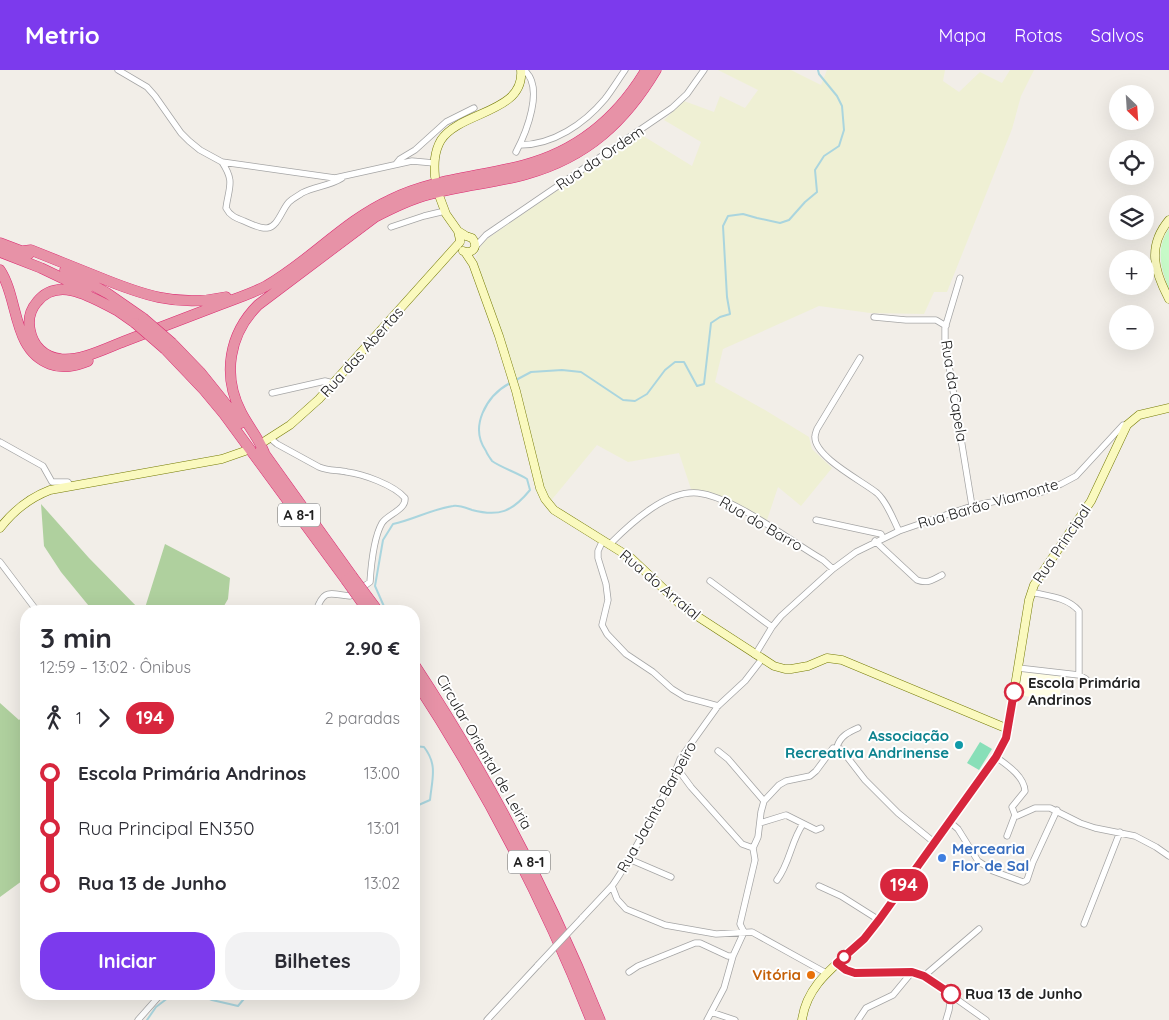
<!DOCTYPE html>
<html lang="pt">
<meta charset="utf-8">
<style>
body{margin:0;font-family:Quicksand,sans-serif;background:#f2f2f3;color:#2b2b33;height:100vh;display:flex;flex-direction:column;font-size:19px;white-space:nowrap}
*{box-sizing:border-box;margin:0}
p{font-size:16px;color:#7c7c81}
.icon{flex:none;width:28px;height:28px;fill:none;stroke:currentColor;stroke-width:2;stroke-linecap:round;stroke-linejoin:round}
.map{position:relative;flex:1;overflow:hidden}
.side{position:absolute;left:20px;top:535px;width:400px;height:395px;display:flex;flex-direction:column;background:#fff;border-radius:20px;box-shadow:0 5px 20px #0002}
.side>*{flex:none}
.badge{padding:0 10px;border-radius:16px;font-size:18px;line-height:32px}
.needle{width:32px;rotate:155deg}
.tools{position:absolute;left:1109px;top:15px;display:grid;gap:10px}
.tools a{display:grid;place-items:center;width:45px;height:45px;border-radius:50%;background:#fff;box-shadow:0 5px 20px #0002;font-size:25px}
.map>.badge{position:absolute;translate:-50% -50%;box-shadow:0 0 0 2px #fff}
.legs{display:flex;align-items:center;gap:8px;height:55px;padding:0 20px;font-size:16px}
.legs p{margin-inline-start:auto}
.head{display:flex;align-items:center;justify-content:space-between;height:85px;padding:0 20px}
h1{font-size:28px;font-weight:700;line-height:38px}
.action{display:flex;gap:10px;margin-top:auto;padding:10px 20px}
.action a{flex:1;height:58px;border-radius:20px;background:#7c3aed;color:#fff;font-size:20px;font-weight:700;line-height:58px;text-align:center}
.action a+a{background:#f2f2f3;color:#2b2b33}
ul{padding:0 20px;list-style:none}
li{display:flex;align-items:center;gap:18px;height:55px;font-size:19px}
li i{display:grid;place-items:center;width:8px;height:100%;margin:0 6px;background:currentColor}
li i::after{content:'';width:12px;height:12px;margin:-6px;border:4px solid;border-radius:50%;background:#fff}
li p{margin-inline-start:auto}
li:first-child i{background:linear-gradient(#0000 50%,currentColor 0)}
li:last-child i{background:linear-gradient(currentColor 50%,#0000 0)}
header{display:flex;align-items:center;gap:30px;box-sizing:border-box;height:70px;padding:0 25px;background:#7c3aed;color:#fff}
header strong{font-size:24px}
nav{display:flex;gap:28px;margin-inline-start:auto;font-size:18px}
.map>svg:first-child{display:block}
.education{fill:#fffde4}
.farmland{fill:#eff0d4}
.forest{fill:#afd09e}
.park{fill:#c7fac8}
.pitch{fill:#88dfb8}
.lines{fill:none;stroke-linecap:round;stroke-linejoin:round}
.stream{stroke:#aad5de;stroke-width:2}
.street-casing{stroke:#a5a5a5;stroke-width:7}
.secondary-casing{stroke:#757b06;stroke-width:9}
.highway-casing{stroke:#db2a71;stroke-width:11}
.street{stroke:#fff;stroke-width:5.5}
.secondary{stroke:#faf9be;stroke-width:8}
.highway{stroke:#e792a7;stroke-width:10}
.street-bridge-casing{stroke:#a5a5a5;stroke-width:7;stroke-linecap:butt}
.highway-bridge-casing{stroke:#db2a71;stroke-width:11;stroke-linecap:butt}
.street-bridge{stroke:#fff;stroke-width:5.5}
.highway-bridge{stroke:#e792a7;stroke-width:10}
.line-1-casing{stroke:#fff;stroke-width:11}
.line-1{stroke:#d7263d;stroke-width:8}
.stop-1-dot{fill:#fff;stroke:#d7263d;stroke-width:2.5}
.culture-dot{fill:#0f9aa8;stroke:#fff;stroke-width:2}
.shop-dot{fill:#3f7fe0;stroke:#fff;stroke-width:2}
.food-dot{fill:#e8710a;stroke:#fff;stroke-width:2}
.labels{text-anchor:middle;stroke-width:4;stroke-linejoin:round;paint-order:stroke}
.shield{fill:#fff;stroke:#646464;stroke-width:1}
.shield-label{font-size:14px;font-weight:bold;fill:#212121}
.street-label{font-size:15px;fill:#212121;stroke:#fff}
.stop-label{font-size:15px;font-weight:bold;fill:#212121;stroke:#fff;text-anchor:start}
.culture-label{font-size:15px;font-weight:bold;fill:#0d838f;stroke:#fff;text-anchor:end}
.shop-label{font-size:15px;font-weight:bold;fill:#366cbe;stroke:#fff;text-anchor:start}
.food-label{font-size:15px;font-weight:bold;fill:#c56008;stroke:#fff;text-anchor:end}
</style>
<header>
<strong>Metrio</strong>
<nav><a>Mapa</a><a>Rotas</a><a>Salvos</a></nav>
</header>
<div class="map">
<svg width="1169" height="950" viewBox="0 0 1169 950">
<rect width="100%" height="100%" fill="#f2eee8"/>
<path class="education" d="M1022 599 1063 604 1059 632 1019 625Z"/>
<path class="farmland" d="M718 0H791L821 15 827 0H945L943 11 959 22 980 2 1002 13 1010 0H1034L1021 26 1012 59 947 222H934L924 244 870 243 819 236 723 279 715 312 765 340 809 367 812 379 832 398 801 436 778 417 766 453 730 430 691 419 679 383 628 392 597 375 549 433 544 423 540 402 521 322 478 196 476 187 479 180 483 172 514 150 640 64 692 96 701 72 664 50 684 31 714 42 720 26 745 38 758 20Z"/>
<path class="forest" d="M41 434 89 488 141 541H93L61 502 44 476Z
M165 474 230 508 228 529 221 541H144Z
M0 633 19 650 26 644V808L0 827Z"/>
<path class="park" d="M1169 159V219C1161 199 1155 178 1169 159Z"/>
<path class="pitch" d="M980 672 992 679 979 700 967 693Z"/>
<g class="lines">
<path class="stream" d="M516 310 531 302 562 300 581 302 623 330 635 331 647 324 665 300 675 292H684L697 316 704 314 711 253 720 247 730 244 727 227 723 156 728 146 743 144 757 148 780 153 789 150 805 132 817 122 815 100 824 86 839 76 844 60 842 36 837 26 819 4 818 0
M386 541 375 516 383 470 393 454C413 450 432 439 453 436 459 435 466 438 472 440 499 447 512 442 530 420L527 409C518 403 500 397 492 391 490 388 487 384 486 381 469 357 486 326 510 313
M414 676 424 677C438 695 432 709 430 730L414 737
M198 924 212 930 238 936 248 924
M147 950 156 937 173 924"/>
<defs>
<path id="street" d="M118 0 147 17 155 26 181 63 189 71 200 80 222 92 335 108 412 91 434 93
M520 75C553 75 584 54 605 29 612 20 618 10 625 0
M516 82C526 63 545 17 524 0
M222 92C235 112 229 116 226 138 230 146 236 148 244 151 251 154 260 159 267 158 278 157 282 139 289 132 293 128 298 126 302 123 315 116 330 116 342 108
M396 94 400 89 415 80 446 52 474 38
M391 157 424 146 445 141
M476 176 486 165 672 38 687 24 704 0
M960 208 945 258V271L972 436
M874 247 906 250H936L946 256
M860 288 817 359C816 362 815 364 815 367 814 387 864 412 877 423 887 432 893 449 899 461
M272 323 325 311 333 313
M270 368 277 374 319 397C328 401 338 400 347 402 363 404 394 415 405 428 406 440 388 444 382 453 374 467 371 497 370 512L350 526C329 524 324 518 316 541
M0 372 43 396 52 412H68L70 416
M816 450 881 464 883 468
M603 470 598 481V488L606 514 608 530 602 555 607 564 626 584 653 602 672 619 685 627 718 636
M875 471 917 510C927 514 933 510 942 505
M610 474C631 453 666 420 698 423 734 427 790 471 823 490L833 499
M0 492 37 541
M710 511 772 557
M1031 522C1048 526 1067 527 1079 541V605
M755 585 772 557 781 546 833 499 856 482 899 461 972 436 1042 422 1061 414 1076 406 1123 355H1127
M762 589 745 611 718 636 680 689C672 713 658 736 646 759 635 778 625 798 612 816L617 829 626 839 665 855 716 864 752 862 826 903
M1018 598 1079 605 1086 609
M837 677C840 666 849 662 858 658
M718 681 728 689 764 731
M996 687C1007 695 1024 706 1025 721L1012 737 1015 745 1017 746 1035 738H1050L1080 753 1095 758 1135 766 1156 777 1169 786
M677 698 691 717 742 774 753 778 758 767 761 742 764 731 779 715 786 711 810 706 816 701 833 678 841 679 865 710 898 743 935 773
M950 752 958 759 978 791 993 801 1023 812 1027 810 1033 792 1057 740
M760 753 786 745 816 760 821 758
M1007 766 1015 745
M629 789 671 807
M777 810C790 793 791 771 803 754
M819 816 841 826 879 850
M582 848 612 816
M1084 854 1120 762
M837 893 846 900 855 903 903 901 924 906 986 950
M629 902 638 896 695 873H700L728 886H733
M924 906 979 859
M711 942 735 950
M138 950 161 924
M487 950 538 895
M707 950 724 918 733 886 744 862 740 854 755 790 753 778
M858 950 866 938 893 925 912 902
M946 950 949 940 951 924"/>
<path id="secondary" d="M435 107C434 94 434 82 441 70 460 41 525 43 521 0
M440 128 446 144 458 161 460 170
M1169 150C1147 176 1154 201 1169 229
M458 161 466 166 472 168C479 176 473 185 463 181
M465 182 473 194 499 266 516 321 540 418 545 429 554 440 631 488 683 537 774 596 785 599H791L808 596 827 588 842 590 1008 659
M265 371 290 355 319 329 460 172
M0 458C14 440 29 428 50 420L222 389 245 381
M802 950C807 913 837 895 862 871 868 865 874 857 879 850L996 687 1004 672 1008 659 1029 530 1034 515 1091 431 1127 355 1139 345 1169 338"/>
<path id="highway" d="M0 173 29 184
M23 181 31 180C53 189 74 197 96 206 140 224 177 238 226 227
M0 182 41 198 87 220
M0 200C19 229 12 280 50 294 63 299 75 296 88 291
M65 200 107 223 143 248
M115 239 135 253
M120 242C96 230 59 204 37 232 30 240 28 250 30 260 33 276 44 287 61 289 82 291 106 278 125 271 156 259 188 247 219 235 234 229 251 224 266 216 310 191 344 151 390 130 432 109 479 107 524 95 577 81 618 47 646 0
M172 273 200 302 241 353
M165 279 204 320 224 344 346 510
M261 379 352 506
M264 382C258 367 248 356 241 342 222 305 229 264 258 235L375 147C393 138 411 129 431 124 462 115 496 113 527 104 587 87 625 52 656 0
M414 594C488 706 550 826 600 950
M414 609C484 716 544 831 591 950"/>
</defs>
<use href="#street" class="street-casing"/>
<use href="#secondary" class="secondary-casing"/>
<use href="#highway" class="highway-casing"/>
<use href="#street" class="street"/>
<use href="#secondary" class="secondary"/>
<use href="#highway" class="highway"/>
<defs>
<path id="street-bridge" d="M538 895 582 848"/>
<path id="highway-bridge" d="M143 248 172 273
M135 253 165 279
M352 506 378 541
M346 510 368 541"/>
</defs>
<use href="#street-bridge" class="street-bridge-casing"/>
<use href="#highway-bridge" class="highway-bridge-casing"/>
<use href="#street-bridge" class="street-bridge"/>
<use href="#highway-bridge" class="highway-bridge"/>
</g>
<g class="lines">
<defs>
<path id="line-1" d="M951 924 924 906 912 902 855 903 846 900 837 893 864 869 879 850 996 687 1006 668 1014 622"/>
</defs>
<use href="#line-1" class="line-1-casing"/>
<use href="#line-1" class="line-1"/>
</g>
<g class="stop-1-dot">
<circle cx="1014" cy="622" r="9"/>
<circle cx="844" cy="887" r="6"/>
<circle cx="951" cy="924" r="9"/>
</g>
<circle class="culture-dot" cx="959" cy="675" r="5"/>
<circle class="shop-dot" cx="942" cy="788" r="5"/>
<circle class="food-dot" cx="811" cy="905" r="5"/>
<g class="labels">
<g class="shield">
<rect x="278" y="433.5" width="42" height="23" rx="4"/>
<rect x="508" y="780.5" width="42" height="23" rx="4"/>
</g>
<g class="shield-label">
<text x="299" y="450">A 8-1</text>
<text x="529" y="797">A 8-1</text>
</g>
<g class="street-label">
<text transform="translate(600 88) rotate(-34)" y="5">Rua da Ordem</text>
<text transform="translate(362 282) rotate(-48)" y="5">Rua das Abertas</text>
<text transform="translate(954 321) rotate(81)" y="5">Rua da Capela</text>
<text transform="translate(988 434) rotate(-16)" y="5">Rua Barão Viamonte</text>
<text transform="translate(761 454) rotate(30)" y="5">Rua do Barro</text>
<text transform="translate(1062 474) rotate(-56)" y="5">Rua Principal</text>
<text transform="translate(660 515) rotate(40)" y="5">Rua do Arraial</text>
<text transform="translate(484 682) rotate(60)" y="5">Circular Oriental de Leiria</text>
<text transform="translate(657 737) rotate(-61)" y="5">Rua Jacinto Barbeiro</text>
</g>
<g class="stop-label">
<text x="1028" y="618">Escola Primária<tspan x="1028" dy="17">Andrinos</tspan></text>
<text x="965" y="929">Rua 13 de Junho</text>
</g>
<g class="culture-label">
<text x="949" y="671">Associação<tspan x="949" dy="17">Recreativa Andrinense</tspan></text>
</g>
<g class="shop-label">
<text x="952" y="784">Mercearia<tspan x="952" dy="17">Flor de Sal</tspan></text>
</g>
<g class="food-label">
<text x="801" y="910">Vitória</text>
</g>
</g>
</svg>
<div class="tools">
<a><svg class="needle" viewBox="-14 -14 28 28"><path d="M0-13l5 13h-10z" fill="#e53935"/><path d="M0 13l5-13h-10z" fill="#7c7c81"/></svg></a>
<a><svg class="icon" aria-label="locate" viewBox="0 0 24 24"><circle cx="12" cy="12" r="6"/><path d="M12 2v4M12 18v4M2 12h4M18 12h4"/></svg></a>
<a><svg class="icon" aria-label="layers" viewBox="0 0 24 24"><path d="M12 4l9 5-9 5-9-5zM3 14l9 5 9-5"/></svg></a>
<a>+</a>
<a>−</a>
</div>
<b class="badge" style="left:904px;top:815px;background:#d7263d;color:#fff">194</b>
<section class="side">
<div class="head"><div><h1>3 min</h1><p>12:59 – 13:02 · Ônibus</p></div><b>2.90 €</b></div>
<div class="legs"><svg class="icon" aria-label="walk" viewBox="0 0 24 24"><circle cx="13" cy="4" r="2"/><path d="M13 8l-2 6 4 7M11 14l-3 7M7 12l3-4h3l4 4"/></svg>1<svg class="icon" aria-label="forward" viewBox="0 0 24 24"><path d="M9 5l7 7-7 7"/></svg><b class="badge" style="background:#d7263d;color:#fff">194</b><p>2 paradas</p></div>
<ul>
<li><i style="color:#d7263d"></i><b>Escola Primária Andrinos</b><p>13:00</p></li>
<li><i style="color:#d7263d"></i><span>Rua Principal EN350</span><p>13:01</p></li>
<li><i style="color:#d7263d"></i><b>Rua 13 de Junho</b><p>13:02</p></li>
</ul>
<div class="action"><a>Iniciar</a><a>Bilhetes</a></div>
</section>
</div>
